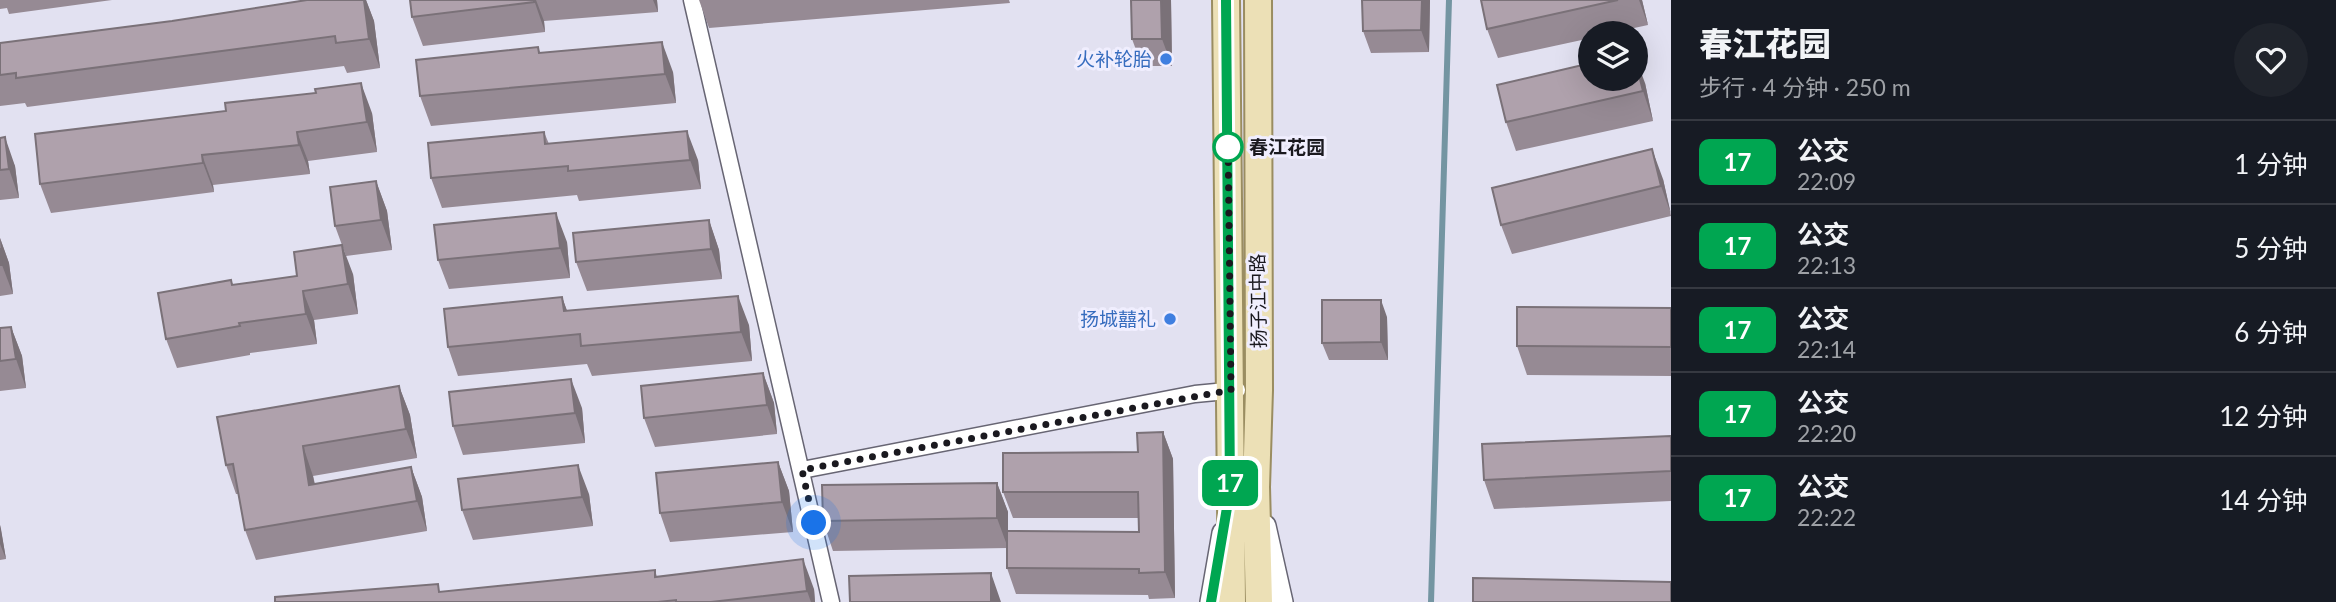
<!DOCTYPE html>
<html lang="zh">
<meta charset="utf-8">
<style>
body{margin:0;font-family:Lato,"Noto Sans SC",sans-serif;background:#20242c;color:#f1f3f6;height:100vh;display:flex;flex-direction:column;font-size:26px;white-space:nowrap}
*{box-sizing:border-box;margin:0}
p{font-size:23px;color:#9ea1a6}
.icon{flex:none;width:38px;height:38px;fill:none;stroke:currentColor;stroke-width:2;stroke-linecap:round;stroke-linejoin:round}
.map{position:relative;flex:1;overflow:hidden}
.drawer{display:flex;flex-direction:column;background:#171b24;width:665px}
.drawer>*{flex:none}
.badge{padding:0 14px;border-radius:10px;font-size:24px;line-height:46px}
.fabs{position:absolute;left:1578px;top:21px;display:grid;gap:14px}
.fabs a{display:grid;place-items:center;width:70px;height:70px;border-radius:50%;background:#171b24;box-shadow:0 7px 28px #0002;font-size:35px}
.you{position:absolute;width:35px;height:35px;margin:-18px;border:5px solid #fff;border-radius:50%;background:#1a73e8;box-shadow:0 0 0 10px #1a73e833}
.map>.badge{position:absolute;translate:-50% -50%;box-shadow:0 0 0 4px #fff}
.round{display:grid;place-items:center;flex:none;width:74px;height:74px;border-radius:37px;background:#20242c}
.overview{display:flex;align-items:center;justify-content:space-between;height:119px;padding:0 28px}
h1{font-size:33px;font-weight:800;line-height:52px}
ul{padding:0;list-style:none}
li{display:flex;align-items:center;gap:21px;height:84px;padding:0 28px;border-top:2px solid #363941}
li div{flex:1}
li b{display:block;font-size:26px}
li em{font-style:normal}
li .badge{min-width:77px;font-weight:700;text-align:center}
main{display:flex;flex:1;min-height:0}
.map>svg:first-child{display:block}
.lines{fill:none;stroke-linecap:round;stroke-linejoin:round}
.stream{stroke:#7495a2;stroke-width:6}
.minor-casing{stroke:#676573;stroke-width:19}
.tertiary-casing{stroke:#676573;stroke-width:24}
.primary-casing{stroke:#9a8d61;stroke-width:30}
.minor{stroke:#fff;stroke-width:16}
.tertiary{stroke:#fff;stroke-width:21}
.primary{stroke:#ece0b6;stroke-width:26}
.wall{fill:#968a94}
.shaded-wall{fill:#7a7178}
.building{fill:#afa1ac;stroke:#7a7178;stroke-width:2}
.line-casing{stroke:#fff;stroke-width:16}
.line{stroke:#00a651;stroke-width:10}
.walk{stroke:#1a191f;stroke-width:7;stroke-dasharray:0 12.6}
.shop-dot{fill:#3f7fe0;stroke:#f0eefe;stroke-width:2.5}
.stop-dot{fill:#fff;stroke:#00a651;stroke-width:3.5}
.labels{text-anchor:middle;stroke-width:6;stroke-linejoin:round;paint-order:stroke}
.shop-label{font-size:19px;fill:#366cbe;stroke:#f0eefe;text-anchor:end}
.stop-label{font-size:19px;font-weight:bold;fill:#1a191f;stroke:#f0eefe;text-anchor:start}
.street-label{font-size:19px;fill:#1a191f;stroke:#f0eefe}
</style>
<main>
<div class="map">
<svg width="1671" height="602" viewBox="0 0 1671 602">
<rect width="100%" height="100%" fill="#e2e1f1"/>
<g class="lines">
<path class="stream" d="M1431 602 1449 0"/>
<defs>
<path id="minor" d="M692 0 831 602
M802 470 1195 394 1237 390"/>
<path id="tertiary" d="M1265 526 1282 602
M1211 602 1223 533"/>
<path id="primary" d="M1226 0 1232 602
M1258 0 1259 390 1256 487 1259 602"/>
</defs>
<use href="#minor" class="minor-casing"/>
<use href="#tertiary" class="tertiary-casing"/>
<use href="#primary" class="primary-casing"/>
<use href="#minor" class="minor"/>
<use href="#tertiary" class="tertiary"/>
<use href="#primary" class="primary"/>
</g>
<path class="wall" d="M0 0H112L9 14 7 8 0 9Z
M307 0H366L374 21 380 68 347 73 344 66 27 107 25 103 0 106V43L172 21Z
M410 0H657L658 12 544 21 545 32 423 46 412 17Z
M699 0H1013H1009L1010 3 709 28Z
M1131 0H1171L1172 66H1142L1132 39Z
M1430 0 1429 52 1371 53 1363 31Z
M1481 0H1642L1648 25 1611 33H1591V38L1498 58 1487 29Z
M538 47 540 53 673 72 676 103 431 126 420 96Z
M1645 83 1653 121 1516 151 1506 122Z
M372 113 377 152 308 161 310 174 213 185 214 192 51 213 40 184Z
M544 132 549 144 698 160 701 189 579 201 577 195 442 208 431 178Z
M0 138 15 166 19 198 0 200Z
M1663 179 1671 216 1512 254 1501 225Z
M376 181 387 211 392 250 346 256 335 226Z
M709 220 719 250 722 279 587 291 576 262Z
M0 238 9 263 13 294 0 296Z
M567 242 570 278 449 289 438 260Z
M353 274 358 314 314 320 317 344 250 353V355L177 368 166 339 231 280 233 285Z
M562 297 567 311 749 325 752 361 592 376 587 364 458 376 448 347Z
M1671 308V376L1527 375 1517 346Z
M1387 317 1388 360H1329L1322 343Z
M11 327 22 356 26 388 0 391V328Z
M763 373 774 403 777 434 655 447 644 418Z
M399 386 410 415 417 458 313 476 315 484 411 467 422 497 427 531 256 560 245 530 239 494H236L226 465Z
M582 408 585 443 463 455 453 426Z
M1163 432 1173 459 1175 598 1149 599 1148 595 1016 594 1007 568V548L833 551 823 521 997 483 1008 512V531L1139 532V518H1013L1003 492 1138 452Z
M1671 436V501L1494 509 1484 480Z
M778 462 789 491 793 532 670 542 660 513Z
M589 494 593 526 473 540 462 510Z
M0 525 6 559 0 560Z
M655 570 657 577 814 589 815 602H275L441 592Z"/>
<path class="shaded-wall" d="M364 0H366L374 21 380 68 369 39Z
M534 0H536L544 21 545 32Z
M653 0H657L658 12Z
M1161 0H1171L1172 66 1162 39Z
M1422 0H1430L1429 52 1421 30Z
M1639 0H1642L1648 25Z
M662 42 673 72 676 103 665 74Z
M1636 59 1645 83 1653 121 1643 91Z
M361 83 372 113 377 152 367 122Z
M687 131 698 160 701 189 690 160Z
M297 132 308 161 310 174 299 145Z
M5 137 15 166 19 198 9 169Z
M1652 149 1663 179 1671 214 1661 186Z
M202 155 213 185 214 192 203 163Z
M376 181 387 211 392 250 381 220Z
M556 213 567 242 570 278 560 248Z
M709 220 719 250 722 279 711 249Z
M0 238 9 263 13 294 2 265Z
M342 245 353 274 358 314 348 284Z
M303 291 314 320 317 344 306 314Z
M738 296 749 325 752 361 741 332Z
M562 297 573 327 564 311Z
M1381 300 1387 317 1388 360 1381 342Z
M11 327 22 356 26 388 16 359Z
M763 373 774 403 777 434 767 405Z
M571 379 582 408 585 443 575 413Z
M399 386 410 415 417 458 406 429Z
M1163 432 1173 459 1175 598 1165 572Z
M303 446 313 476 320 514 309 485Z
M778 462 789 491 793 532 782 502Z
M578 465 589 494 593 526 582 497Z
M411 467 422 497 427 531 417 501Z
M997 483 1008 512V548L997 518Z
M0 525 1 529 6 559 0 544Z
M803 559 814 589 815 602H811L807 591Z
M991 573 1001 602H991Z"/>
<path class="building" d="M307 0H364L369 39 336 43 335 36 16 78V73L0 75V43L172 21Z
M410 0H534V2L412 17Z
M1131 0H1161L1162 39H1132Z
M1362 0H1422L1421 30 1363 31Z
M1481 0H1618L1487 29Z
M662 42 665 74 420 96 416 60 538 47 539 53Z
M1591 63V79H1636V63L1643 91 1506 122 1497 85Z
M361 83 367 122 297 132 299 145 202 155 203 163 40 184 35 134 226 111 225 103 316 93 315 89Z
M687 131 690 160 568 171V166L431 178 428 143 544 132 545 144Z
M5 137 9 169 0 170V138Z
M1652 149 1661 186 1501 225 1492 188Z
M376 181 381 220 335 226 330 187Z
M556 213 560 248 438 260 434 225Z
M709 220 711 249 576 262 573 233Z
M342 245 348 284 303 291 306 314 239 323 240 326 166 339 158 293 231 280 232 285 297 276 294 252Z
M0 248 2 265H0Z
M738 296 741 332 581 346 580 334 448 347 444 309 562 297 564 311Z
M1322 300H1381V342L1322 343Z
M1517 307 1671 308V347L1517 346Z
M11 327 16 359 0 361V328Z
M763 373 767 405 644 418 641 386Z
M571 379 575 413 453 426 449 392Z
M399 386 406 429 303 446 309 485 411 467 417 501 245 530 233 464 226 465 217 417Z
M1163 432 1165 572 1139 573V569L1007 568V531L1139 532 1138 492H1003V453L1138 452 1137 433Z
M1671 436V471L1484 480 1482 444Z
M778 462 782 502 660 513 656 473Z
M578 465 582 497 462 510 458 479Z
M997 483V518L823 521 822 485Z
M803 559 807 591 711 602H676V600L658 602H275V597L438 584 439 592 655 570V577Z
M991 573V602H850L849 576Z
M1473 578 1671 582V602H1473Z"/>
<g class="lines">
<defs>
<path id="line" d="M1211 602 1230 490 1226 0"/>
</defs>
<use href="#line" class="line-casing"/>
<use href="#line" class="line"/>
<path class="walk" d="M814 523 802 470 1231 390 1228 139V147"/>
</g>
<g class="shop-dot">
<circle cx="1166" cy="59" r="7"/>
<circle cx="1170" cy="319" r="7"/>
</g>
<circle class="stop-dot" cx="1228" cy="147" r="14"/>
<g class="labels">
<g class="shop-label">
<text x="1152" y="66">火补轮胎</text>
<text x="1156" y="326">扬城囍礼</text>
</g>
<g class="stop-label">
<text x="1249" y="154">春江花园</text>
</g>
<g class="street-label">
<text transform="translate(1258 301) rotate(-91)" y="7">扬子江中路</text>
</g>
</g>
</svg>
<div class="fabs">
<a><svg class="icon" aria-label="layers" viewBox="0 0 24 24"><path d="M12 4l9 5-9 5-9-5zM3 14l9 5 9-5"/></svg></a>
</div>
<div class="you" style="left:814px;top:523px"></div>
<b class="badge" style="left:1230px;top:483px;background:#00a651;color:#fff">17</b>
</div>
<section class="drawer">
<div class="overview"><div><h1>春江花园</h1><p>步行 · 4 分钟 · 250 m</p></div><a class="round"><svg class="icon" aria-label="heart" viewBox="0 0 24 24"><path d="M12 20l-8-8c-3-5 5-10 8-4 3-6 11-1 8 4z"/></svg></a></div>
<ul>
<li><span class="badge" style="background:#00a651;color:#fff">17</span><div><b>公交</b><p>22:09</p></div><em>1 分钟</em></li>
<li><span class="badge" style="background:#00a651;color:#fff">17</span><div><b>公交</b><p>22:13</p></div><em>5 分钟</em></li>
<li><span class="badge" style="background:#00a651;color:#fff">17</span><div><b>公交</b><p>22:14</p></div><em>6 分钟</em></li>
<li><span class="badge" style="background:#00a651;color:#fff">17</span><div><b>公交</b><p>22:20</p></div><em>12 分钟</em></li>
<li><span class="badge" style="background:#00a651;color:#fff">17</span><div><b>公交</b><p>22:22</p></div><em>14 分钟</em></li>
</ul>
</section>
</main>
